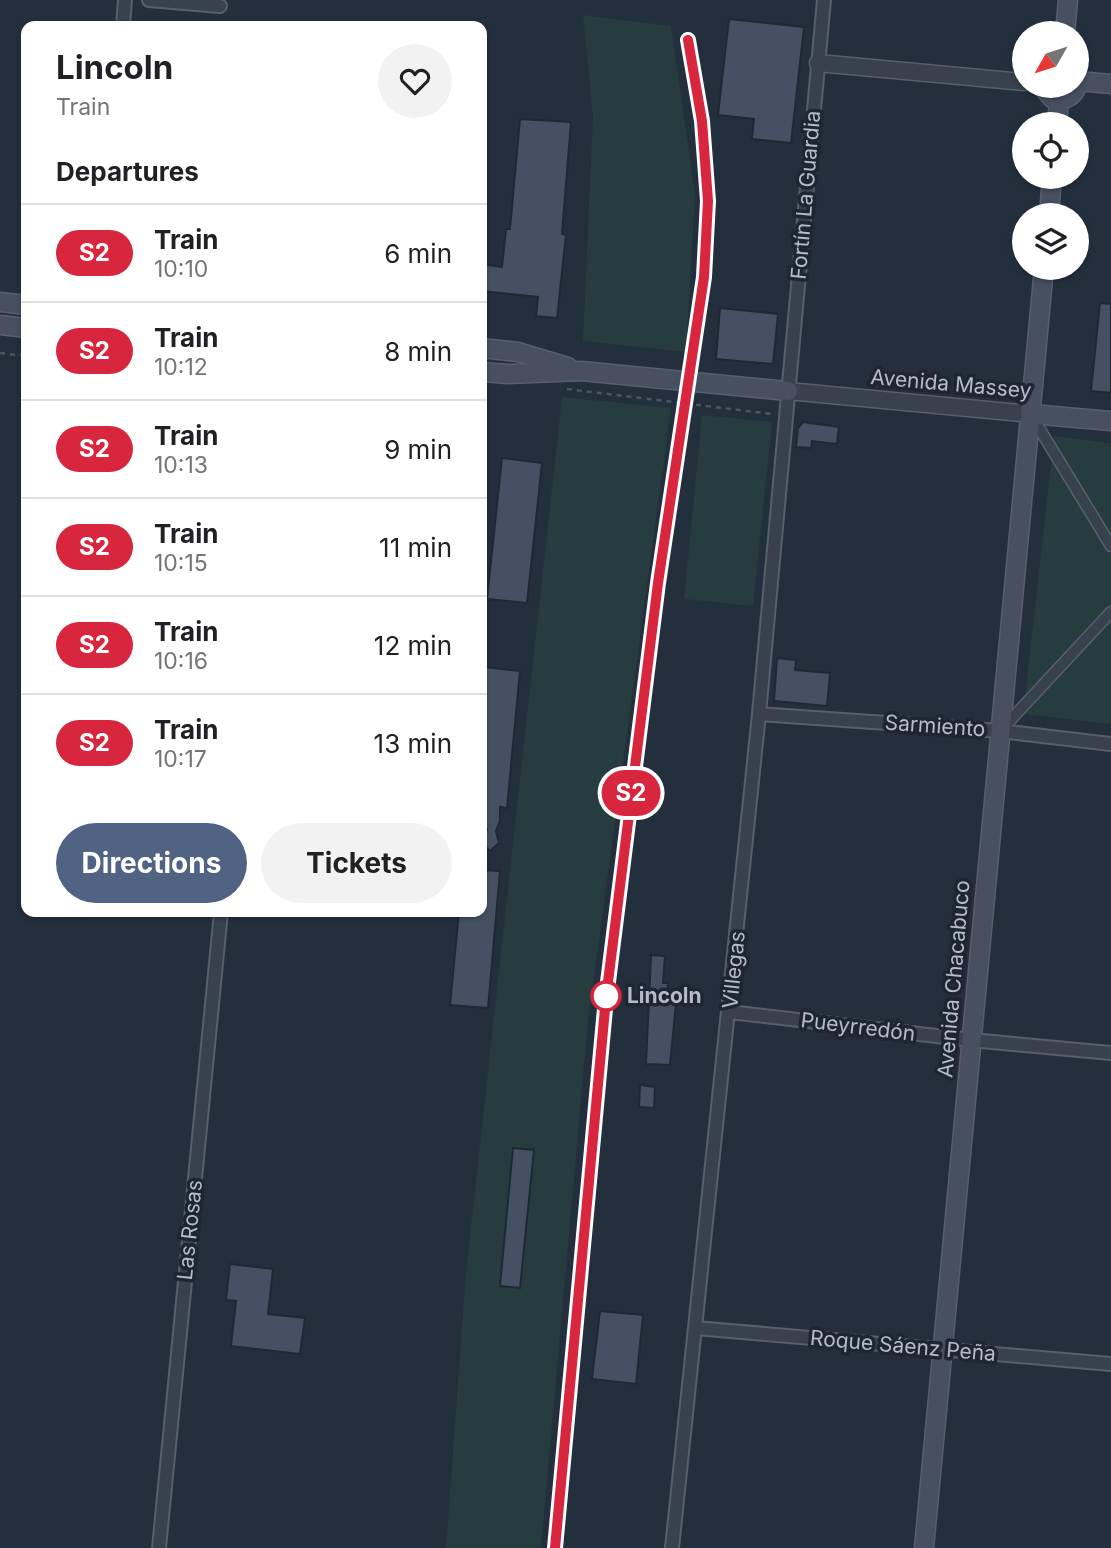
<!DOCTYPE html>
<meta charset="utf-8">
<style>
body{margin:0;font-family:Inter,sans-serif;background:#f2f2f2;color:#202124;height:100vh;display:flex;flex-direction:column;font-size:26px;white-space:nowrap}
*{box-sizing:border-box;margin:0}
p{font-size:23px;color:#757577}
.icon{flex:none;width:38px;height:38px;fill:none;stroke:currentColor;stroke-width:2;stroke-linecap:round;stroke-linejoin:round}
.map{position:relative;flex:1;overflow:hidden}
.panel{position:absolute;left:21px;top:21px;width:466px;height:896px;display:flex;flex-direction:column;background:#fff;border-radius:14px;box-shadow:0 2px 5px #0004}
.panel>*{flex:none}
.badge{padding:0 14px;border-radius:23px;font-size:24px;line-height:46px}
.needle{width:46px;rotate:231deg}
.controls{position:absolute;left:1012px;top:21px;display:grid;gap:14px}
.controls a{display:grid;place-items:center;width:77px;height:77px;border-radius:50%;background:#fff;box-shadow:0 2px 5px #0004;font-size:35px}
.map>.badge{position:absolute;translate:-50% -50%;box-shadow:0 0 0 4px #fff}
h2{padding:0 35px;font-size:26px;line-height:63px}
.round{display:grid;place-items:center;flex:none;width:74px;height:74px;border-radius:37px;background:#f2f2f2}
.overview{display:flex;align-items:center;justify-content:space-between;height:119px;padding:0 35px}
h1{font-size:33px;font-weight:700;line-height:52px}
.action{display:flex;gap:14px;margin-top:auto;padding:14px 35px}
.action a{flex:1;height:80px;border-radius:42px;background:#506383;color:#fff;font-size:28px;font-weight:700;line-height:80px;text-align:center}
.action a+a{background:#f2f2f2;color:#202124}
ul{padding:0;list-style:none}
li{display:flex;align-items:center;gap:21px;height:98px;padding:0 35px;border-top:2px solid #e0e0e0}
li div{flex:1}
li b{display:block;font-size:26px}
li em{font-style:normal}
li .badge{min-width:77px;font-weight:700;text-align:center}
.map>svg:first-child{display:block}
.green{fill:#263c3f}
.building{fill:#455162;stroke:#1f2835;stroke-width:2}
.lines{fill:none;stroke-linecap:round;stroke-linejoin:round}
.pedestrian-casing{stroke:#565f6c;stroke-width:13}
.minor-casing{stroke:#565f6c;stroke-width:16}
.tertiary-casing{stroke:#565f6c;stroke-width:19}
.secondary-casing{stroke:#565f6c;stroke-width:21}
.path{stroke:#44595c;stroke-width:2.5;stroke-dasharray:5 5;stroke-linecap:butt}
.pedestrian{stroke:#38414e;stroke-width:10}
.minor{stroke:#38414e;stroke-width:12}
.tertiary{stroke:#38414e;stroke-width:16}
.secondary{stroke:#465061;stroke-width:18}
.rail-casing{stroke:#5a6575;stroke-width:7}
.rail{stroke:#1d2633;stroke-width:4.5;stroke-dasharray:13;stroke-linecap:butt}
.line-casing{stroke:#fff;stroke-width:16}
.line{stroke:#d7263d;stroke-width:10}
.stop-dot{fill:#fff;stroke:#d7263d;stroke-width:3.5}
.labels{text-anchor:middle;stroke-width:7;stroke-linejoin:round;paint-order:stroke}
.street-label{font-size:21px;fill:#b4bcc9;stroke:#1d2633}
.stop-label{font-size:21px;font-weight:bold;fill:#b4bcc9;stroke:#1d2633;text-anchor:start}
</style>
<div class="map">
<svg width="1111" height="1548" viewBox="0 0 1111 1548">
<rect width="100%" height="100%" fill="#242f3e"/>
<path class="green" d="M583 15 671 26 695 195 686 352 583 341 593 117Z
M562 397 671 408 588 1021 541 1548H446L466 1272Z
M702 415 772 422 753 606 684 599Z
M1054 436 1111 443V724L1023 714Z"/>
<path class="building" d="M729 19 804 27 791 143 752 139 754 119 718 115Z
M520 119 571 122 562 234 566 235 557 318 536 316 538 297 481 291V264L502 267 506 229H510Z
M1100 303 1111 304V393L1091 391Z
M720 308 778 314 773 364 716 359Z
M803 422 839 427 837 444 812 441 811 448 796 447 798 428Z
M502 458 542 463 527 603 487 599Z
M777 658 796 660 795 670 830 673 827 706 774 701Z
M484 667 520 671 507 808 500 807V820L496 831 499 843 490 851 481 843 482 835 487 830 483 819 486 806 481 805V695Z
M481 870 500 871 488 1008 450 1005 459 912H481Z
M651 955 665 956 663 983H668L666 1002 676 1003 670 1065 646 1064Z
M640 1085 655 1087 654 1108 639 1107Z
M513 1148 534 1150 520 1288 500 1286Z
M230 1264 273 1269 268 1314 305 1318 300 1354 231 1346 236 1301 226 1300Z
M600 1311 643 1315 636 1384 592 1379Z"/>
<g class="lines">
<defs>
<path id="pedestrian" d="M1031 415 1111 546
M1002 729 1111 612"/>
<path id="minor" d="M149 0 220 6
M123 26 125 0
M759 714 1000 731 1111 744
M730 1012 971 1040 1111 1053
M696 1328 1111 1364
M159 1548 221 912
M672 1548 759 714 824 0"/>
<path id="tertiary" d="M818 63 1024 82
M788 391 1031 414"/>
<path id="secondary" d="M1065 33 1068 0
M1078 81 1111 84
M1042 86 1052 98C1069 103 1081 91 1076 74
M1057 124 1059 100
M1049 215 1052 177
M0 302 26 305
M0 325 26 328
M481 348 518 352 568 367
M481 372 508 374 581 371 788 391
M1031 414 1111 421
M924 1548 1044 268"/>
</defs>
<use href="#pedestrian" class="pedestrian-casing"/>
<use href="#minor" class="minor-casing"/>
<use href="#tertiary" class="tertiary-casing"/>
<use href="#secondary" class="secondary-casing"/>
<path class="path" d="M0 353 26 356
M567 389 772 414"/>
<use href="#pedestrian" class="pedestrian"/>
<use href="#minor" class="minor"/>
<use href="#tertiary" class="tertiary"/>
<use href="#secondary" class="secondary"/>
<defs>
<path id="rail" d="M555 1548 606 998 658 583 704 277 708 201 702 121 689 40"/>
</defs>
<use href="#rail" class="rail-casing"/>
<use href="#rail" class="rail"/>
</g>
<g class="lines">
<defs>
<path id="line" d="M555 1548 606 998 658 583 704 277 708 201 702 121 688 40"/>
</defs>
<use href="#line" class="line-casing"/>
<use href="#line" class="line"/>
</g>
<circle class="stop-dot" cx="606" cy="996" r="14"/>
<g class="labels">
<g class="street-label">
<text transform="translate(806 195) rotate(-85)" y="7">Fortín La Guardia</text>
<text transform="translate(951 384) rotate(5)" y="7">Avenida Massey</text>
<text transform="translate(935 726) rotate(4)" y="7">Sarmiento</text>
<text transform="translate(734 970) rotate(-84)" y="7">Villegas</text>
<text transform="translate(954 979) rotate(-85)" y="7">Avenida Chacabuco</text>
<text transform="translate(858 1027) rotate(7)" y="7">Pueyrredón</text>
<text transform="translate(190 1230) rotate(-84)" y="7">Las Rosas</text>
<text transform="translate(903 1346) rotate(5)" y="7">Roque Sáenz Peña</text>
</g>
<g class="stop-label">
<text x="627" y="1003">Lincoln</text>
</g>
</g>
</svg>
<div class="controls">
<a><svg class="needle" viewBox="-14 -14 28 28"><path d="M0-13l5 13h-10z" fill="#e53935"/><path d="M0 13l5-13h-10z" fill="#757577"/></svg></a>
<a><svg class="icon" aria-label="locate" viewBox="0 0 24 24"><circle cx="12" cy="12" r="6"/><path d="M12 2v4M12 18v4M2 12h4M18 12h4"/></svg></a>
<a><svg class="icon" aria-label="layers" viewBox="0 0 24 24"><path d="M12 4l9 5-9 5-9-5zM3 14l9 5 9-5"/></svg></a>
</div>
<b class="badge" style="left:631px;top:793px;background:#d7263d;color:#fff">S2</b>
<section class="panel">
<div class="overview"><div><h1>Lincoln</h1><p>Train</p></div><a class="round"><svg class="icon" aria-label="heart" viewBox="0 0 24 24"><path d="M12 20l-8-8c-3-5 5-10 8-4 3-6 11-1 8 4z"/></svg></a></div>
<h2>Departures</h2>
<ul>
<li><span class="badge" style="background:#d7263d;color:#fff">S2</span><div><b>Train</b><p>10:10</p></div><em>6 min</em></li>
<li><span class="badge" style="background:#d7263d;color:#fff">S2</span><div><b>Train</b><p>10:12</p></div><em>8 min</em></li>
<li><span class="badge" style="background:#d7263d;color:#fff">S2</span><div><b>Train</b><p>10:13</p></div><em>9 min</em></li>
<li><span class="badge" style="background:#d7263d;color:#fff">S2</span><div><b>Train</b><p>10:15</p></div><em>11 min</em></li>
<li><span class="badge" style="background:#d7263d;color:#fff">S2</span><div><b>Train</b><p>10:16</p></div><em>12 min</em></li>
<li><span class="badge" style="background:#d7263d;color:#fff">S2</span><div><b>Train</b><p>10:17</p></div><em>13 min</em></li>
</ul>
<div class="action"><a>Directions</a><a>Tickets</a></div>
</section>
</div>
